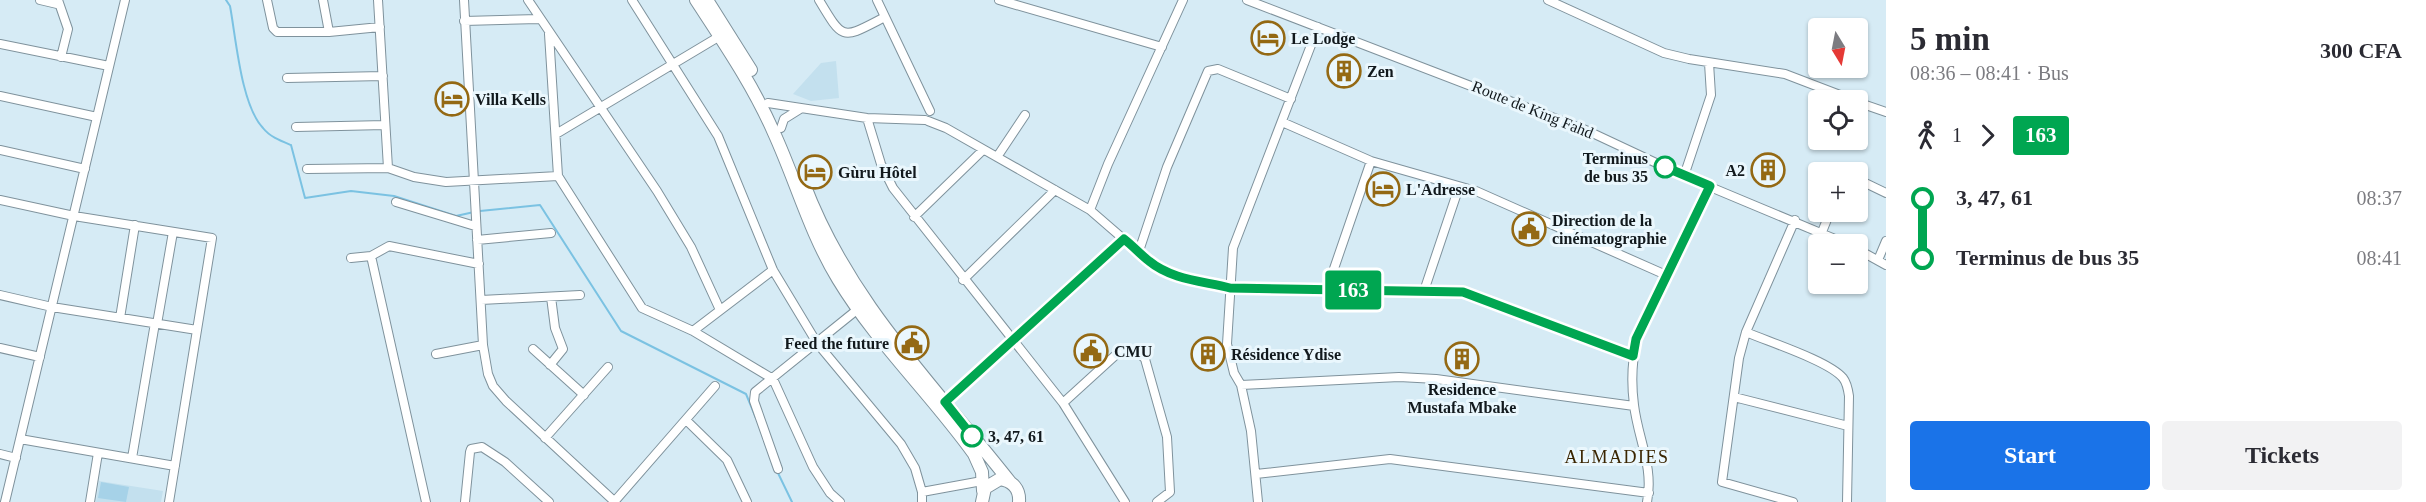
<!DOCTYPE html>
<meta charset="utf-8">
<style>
body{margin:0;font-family:"Times New Roman",serif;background:#f2f2f3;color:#2b2b33;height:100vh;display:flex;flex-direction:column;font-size:22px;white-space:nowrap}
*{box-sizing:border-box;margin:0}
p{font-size:20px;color:#7c7c81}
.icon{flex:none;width:33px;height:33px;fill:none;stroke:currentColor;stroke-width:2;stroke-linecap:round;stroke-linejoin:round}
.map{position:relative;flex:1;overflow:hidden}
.details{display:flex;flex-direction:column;background:#fff;width:540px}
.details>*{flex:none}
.badge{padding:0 12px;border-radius:4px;font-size:21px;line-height:39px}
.needle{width:39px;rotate:170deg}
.buttons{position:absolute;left:1808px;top:18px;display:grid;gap:12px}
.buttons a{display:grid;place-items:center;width:60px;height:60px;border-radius:6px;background:#fff;box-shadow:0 2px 4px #0004;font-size:30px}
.map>.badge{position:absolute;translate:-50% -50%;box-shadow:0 0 0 3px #fff}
.legs{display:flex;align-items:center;gap:9px;height:66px;padding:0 24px;font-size:20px}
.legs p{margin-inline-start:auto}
.summary{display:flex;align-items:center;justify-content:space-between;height:102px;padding:0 24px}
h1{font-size:33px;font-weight:700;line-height:45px}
.primary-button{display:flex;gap:12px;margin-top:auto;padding:12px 24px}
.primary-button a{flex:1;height:69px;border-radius:6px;background:#1a73e8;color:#fff;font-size:24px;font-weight:700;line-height:69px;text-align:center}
.primary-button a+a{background:#f2f2f3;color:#2b2b33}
ul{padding:0 24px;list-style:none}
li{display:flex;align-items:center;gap:21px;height:60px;font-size:22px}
li i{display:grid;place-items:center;width:9px;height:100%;margin:0 8px;background:currentColor}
li i::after{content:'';width:15px;height:15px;margin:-8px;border:4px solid;border-radius:50%;background:#fff}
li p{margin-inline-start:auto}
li:first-child i{background:linear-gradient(#0000 50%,currentColor 0)}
li:last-child i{background:linear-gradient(currentColor 50%,#0000 0)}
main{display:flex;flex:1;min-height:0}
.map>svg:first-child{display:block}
.built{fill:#c3e0ee}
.green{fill:#a6d2e8}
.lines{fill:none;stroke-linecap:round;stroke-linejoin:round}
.stream{stroke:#7bc2e2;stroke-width:2}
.minor-casing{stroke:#7f929c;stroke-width:10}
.highway-casing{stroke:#7f929c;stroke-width:14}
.minor{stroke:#fff;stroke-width:8}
.highway{stroke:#fff;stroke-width:12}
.line-1-casing{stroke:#fff;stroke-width:14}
.line-1{stroke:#00a651;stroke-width:9}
.stop-1-dot{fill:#fff;stroke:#00a651;stroke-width:3}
.labels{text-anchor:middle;stroke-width:6;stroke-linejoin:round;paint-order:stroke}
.poi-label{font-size:16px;font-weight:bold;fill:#12191d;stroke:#eaf7fd;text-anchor:start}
.street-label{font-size:16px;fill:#12191d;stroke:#eaf7fd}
.stop-label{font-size:16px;font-weight:bold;fill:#12191d;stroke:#eaf7fd;text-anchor:end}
.neighbourhood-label{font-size:18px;letter-spacing:1.5px;fill:#3a2500;stroke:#eaf7fd}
</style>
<main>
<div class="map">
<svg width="1886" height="502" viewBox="0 0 1886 502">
<rect width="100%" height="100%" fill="#d6ebf5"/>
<path class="built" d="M836 61 839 98 811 101 793 94 821 63Z
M99 481 163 491 161 502H96Z"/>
<path class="green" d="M101 482 129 487 126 502 98 498Z"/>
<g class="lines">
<path class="stream" d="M226 0 230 6C236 38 241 105 263 128 270 137 281 141 291 145L305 198 351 191 394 196 456 216 474 212
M480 211 540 205 621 331 746 394 756 418
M777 471 792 502"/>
<defs>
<path id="minor" d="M40 0 57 4
M58 0 68 29 61 57
M267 0 273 28 277 32H329L380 27
M323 0 329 32
M378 0 388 168
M464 0 483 345 488 374 493 386 506 401 615 502
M528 0 657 191 691 247 720 310
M632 0 718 136 773 270 817 343 901 444 915 468 922 492 982 481
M819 0C844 42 842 39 885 17
M877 0 930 111
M999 0 1162 47
M1247 0 1588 131 1684 176 1847 244
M1548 0 1664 53 1689 59 1785 74 1853 100
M464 21 539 19
M549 34 558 176 642 308 693 331 773 379 813 467 830 493 840 502
M0 44 109 66
M287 78 383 76
M0 96 97 117
M1857 102 1886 112
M768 103 867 118 925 120
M867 118 881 164 893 188 1063 403 1125 502
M928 121 946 128 1090 210 1150 262 1186 279 1230 288 1463 293 1633 356
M1282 122 1371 161 1476 191 1666 275
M296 127 385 125
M781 128 784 119 800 109
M556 134 720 36
M0 150 85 169
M997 157 1025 115
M307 169 388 168 414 177 446 182 558 176
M1684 176 1711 95 1709 63
M1857 179 1886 193
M0 200 74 216 212 238 169 502
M396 202 475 226
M1090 210 1108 164 1183 0
M914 217 983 150
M1822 232 1830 212
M477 240 551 233
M1857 249 1886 265
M1139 251 1167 167 1208 71 1218 69 1291 99
M371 256 426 502
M351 258 371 256 389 246 479 264
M1878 260 1886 241
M963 280 1055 190
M1327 289 1371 161
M1424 291 1459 187
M0 295 52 307 197 330
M481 300 580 295
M120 318 135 225
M157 324 173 232
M693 331 773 270
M1746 332C1769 342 1829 361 1843 378 1847 383 1848 389 1849 396L1847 502
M0 348 40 357
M533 349 584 395
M436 354 483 345
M550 365 563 349 555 328 551 297
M1241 385 1399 377 1436 379 1634 406
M1734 397 1848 426
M945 402 1124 239
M1063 403 1119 352 1141 355 1145 359 1167 437 1170 492 1157 502
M686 420 727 460 747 502
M545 438 608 367
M20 439 175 466
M0 454 16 458
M132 458 155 323
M778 469 754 401 755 392 858 309
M1256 474 1390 459 1649 493
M922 492V502
M5 502 125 0
M90 502 98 453
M465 502 470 452 471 449 482 447 505 462 549 502
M614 502 715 386
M1258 502 1251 431 1241 385 1234 373 1227 344 1233 248 1318 27
M1647 502C1654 467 1638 439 1634 405 1631 382 1632 360 1637 339L1710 186
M1793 502 1722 482 1739 358 1746 332 1795 220"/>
<path id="highway" d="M696 0C724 43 753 85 774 133 796 181 810 233 838 279 876 342 931 394 974 454L982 472 983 491
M707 0 751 70
M804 184C849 303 933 384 1010 482
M982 502 985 488 1000 479C1013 481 1020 489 1019 502"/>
</defs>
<use href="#minor" class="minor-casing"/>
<use href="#highway" class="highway-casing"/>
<use href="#minor" class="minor"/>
<use href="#highway" class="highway"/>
</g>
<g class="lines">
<defs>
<path id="line-1" d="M972 436 945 402 1124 239C1133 246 1141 255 1149 261 1172 280 1203 281 1230 288L1463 292 1633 356 1636 339 1710 186 1665 167"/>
</defs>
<use href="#line-1" class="line-1-casing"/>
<use href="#line-1" class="line-1"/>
</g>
<defs>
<symbol id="hotel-ring" viewBox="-11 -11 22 22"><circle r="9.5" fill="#eaf7fd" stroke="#946914" stroke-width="1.5"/><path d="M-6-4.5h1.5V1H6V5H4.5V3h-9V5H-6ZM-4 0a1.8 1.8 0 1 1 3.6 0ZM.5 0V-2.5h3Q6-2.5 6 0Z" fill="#946914"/></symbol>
<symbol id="building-ring" viewBox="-11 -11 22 22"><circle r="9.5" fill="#eaf7fd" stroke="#946914" stroke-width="1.5"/><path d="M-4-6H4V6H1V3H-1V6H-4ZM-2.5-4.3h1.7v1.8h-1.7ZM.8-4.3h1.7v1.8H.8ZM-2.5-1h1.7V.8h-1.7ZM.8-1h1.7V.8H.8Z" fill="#946914"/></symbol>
<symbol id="civic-ring" viewBox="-11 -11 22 22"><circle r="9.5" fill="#eaf7fd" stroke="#946914" stroke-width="1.5"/><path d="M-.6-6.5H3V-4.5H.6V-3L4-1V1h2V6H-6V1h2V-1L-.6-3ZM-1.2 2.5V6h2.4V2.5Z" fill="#946914"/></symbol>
</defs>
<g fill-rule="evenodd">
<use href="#hotel-ring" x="1249" y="19" width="38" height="38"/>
<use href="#building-ring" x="1325" y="52" width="38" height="38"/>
<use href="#hotel-ring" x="433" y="80" width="38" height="38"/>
<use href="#building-ring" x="1749" y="151" width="38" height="38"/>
<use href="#hotel-ring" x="796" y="153" width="38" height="38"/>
<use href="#hotel-ring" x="1364" y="170" width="38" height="38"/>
<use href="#civic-ring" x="1510" y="210" width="38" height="38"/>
<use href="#civic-ring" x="893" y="324" width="38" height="38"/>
<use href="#civic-ring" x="1072" y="332" width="38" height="38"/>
<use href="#building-ring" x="1189" y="335" width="38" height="38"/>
<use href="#building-ring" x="1443" y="340" width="38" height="38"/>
</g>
<g class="stop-1-dot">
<circle cx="1665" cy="167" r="10"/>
<circle cx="972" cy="436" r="10"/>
</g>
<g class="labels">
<g class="poi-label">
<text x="1291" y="44">Le Lodge</text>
<text x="1367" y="77">Zen</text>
<text x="475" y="105">Villa Kells</text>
<text x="1745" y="176" text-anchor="end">A2</text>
<text x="838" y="178">Gùru Hôtel</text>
<text x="1406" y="195">L'Adresse</text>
<text x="1552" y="226">Direction de la<tspan x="1552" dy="18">cinématographie</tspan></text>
<text x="889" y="349" text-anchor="end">Feed the future</text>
<text x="1114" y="357">CMU</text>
<text x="1231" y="360">Résidence Ydise</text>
<text x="1462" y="395" text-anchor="middle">Residence<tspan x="1462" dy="18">Mustafa Mbake</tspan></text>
</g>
<g class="street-label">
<text transform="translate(1533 109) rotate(22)" y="6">Route de King Fahd</text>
</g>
<g class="stop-label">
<text x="1648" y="164">Terminus<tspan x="1648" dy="18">de bus 35</tspan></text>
<text x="988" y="442" text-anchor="start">3, 47, 61</text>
</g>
<g class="neighbourhood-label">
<text x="1617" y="463">ALMADIES</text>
</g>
</g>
</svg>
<div class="buttons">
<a><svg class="needle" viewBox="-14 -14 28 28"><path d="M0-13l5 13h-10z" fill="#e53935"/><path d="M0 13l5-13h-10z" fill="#7c7c81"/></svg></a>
<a><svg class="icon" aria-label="locate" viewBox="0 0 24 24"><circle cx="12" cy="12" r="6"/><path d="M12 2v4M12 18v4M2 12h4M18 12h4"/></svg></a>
<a>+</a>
<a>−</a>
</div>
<b class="badge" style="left:1353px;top:290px;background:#00a651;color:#fff">163</b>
</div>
<section class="details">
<div class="summary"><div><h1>5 min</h1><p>08:36 – 08:41 · Bus</p></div><b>300 CFA</b></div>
<div class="legs"><svg class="icon" aria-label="walk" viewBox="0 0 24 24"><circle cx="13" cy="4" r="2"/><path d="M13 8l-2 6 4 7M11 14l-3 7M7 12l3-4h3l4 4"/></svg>1<svg class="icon" aria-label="forward" viewBox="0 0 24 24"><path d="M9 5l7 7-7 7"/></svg><b class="badge" style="background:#00a651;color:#fff">163</b></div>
<ul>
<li><i style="color:#00a651"></i><b>3, 47, 61</b><p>08:37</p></li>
<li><i style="color:#00a651"></i><b>Terminus de bus 35</b><p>08:41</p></li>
</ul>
<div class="primary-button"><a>Start</a><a>Tickets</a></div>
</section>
</main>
